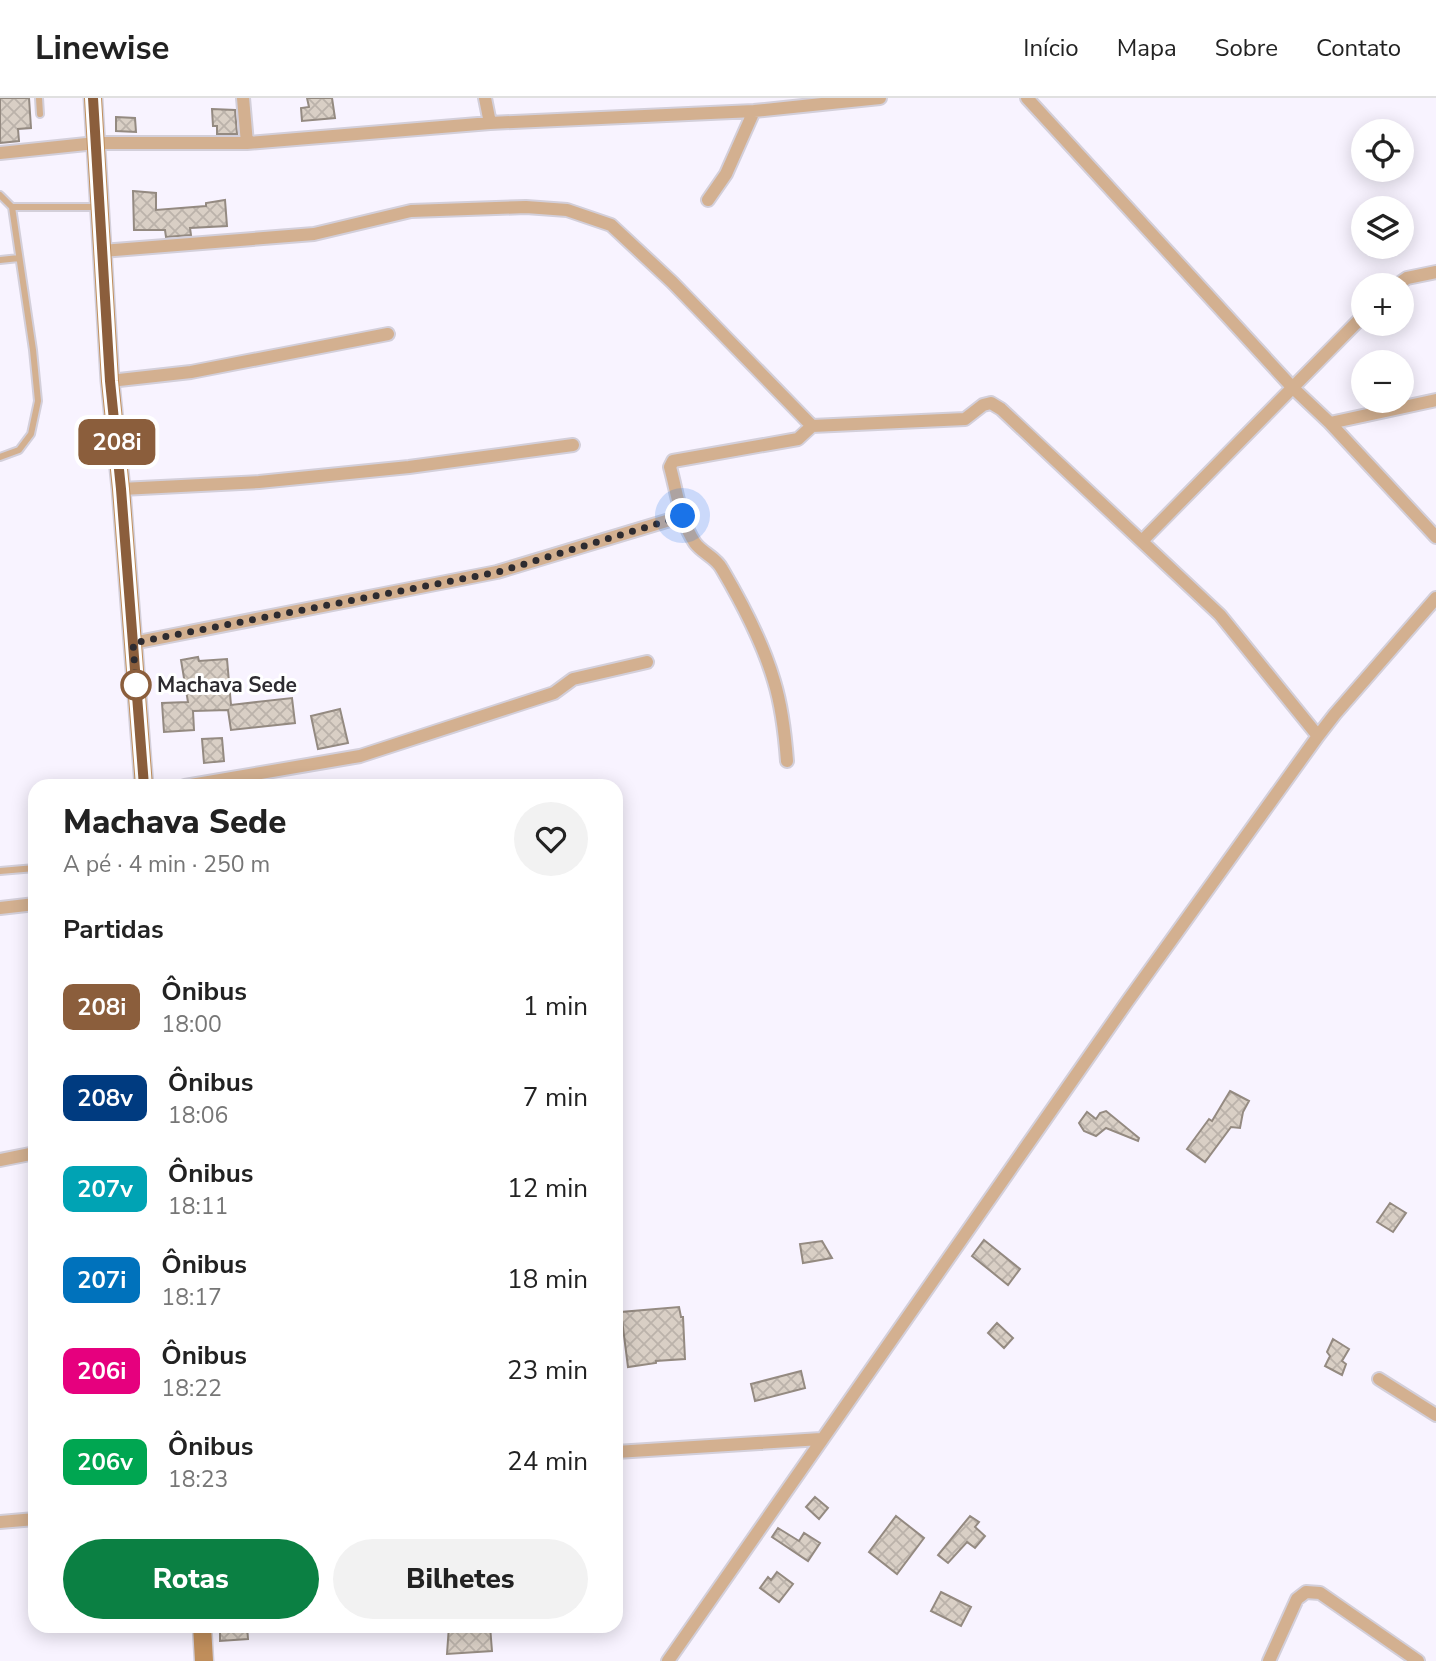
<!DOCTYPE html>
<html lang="pt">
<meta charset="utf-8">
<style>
body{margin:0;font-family:"Nunito Sans",sans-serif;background:#f2f2f2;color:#222;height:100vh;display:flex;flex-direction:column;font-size:26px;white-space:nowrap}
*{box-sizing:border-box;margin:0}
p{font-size:23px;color:#767676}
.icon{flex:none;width:38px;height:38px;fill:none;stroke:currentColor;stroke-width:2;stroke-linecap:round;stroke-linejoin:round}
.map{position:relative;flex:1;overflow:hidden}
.side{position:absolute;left:28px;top:681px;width:595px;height:854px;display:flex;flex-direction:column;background:#fff;border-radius:21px;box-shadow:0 4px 18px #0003}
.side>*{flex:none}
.badge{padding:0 14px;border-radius:10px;font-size:24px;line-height:46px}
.buttons{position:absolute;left:1351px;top:21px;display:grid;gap:14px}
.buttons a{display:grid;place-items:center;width:63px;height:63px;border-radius:50%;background:#fff;box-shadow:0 4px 18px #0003;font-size:35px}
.you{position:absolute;width:35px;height:35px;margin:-18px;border:5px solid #fff;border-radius:50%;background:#1a73e8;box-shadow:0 0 0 10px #1a73e833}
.map>.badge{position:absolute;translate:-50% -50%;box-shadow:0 0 0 4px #fff}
h2{padding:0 35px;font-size:26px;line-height:63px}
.round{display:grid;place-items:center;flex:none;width:74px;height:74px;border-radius:37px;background:#f2f2f2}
.overview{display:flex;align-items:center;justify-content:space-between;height:119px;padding:0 35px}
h1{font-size:33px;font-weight:800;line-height:52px}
.button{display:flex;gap:14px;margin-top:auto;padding:14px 35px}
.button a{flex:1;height:80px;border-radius:42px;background:#0b8043;color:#fff;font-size:28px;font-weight:800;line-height:80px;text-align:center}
.button a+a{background:#f2f2f2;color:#222}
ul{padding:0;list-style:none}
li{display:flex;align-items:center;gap:21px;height:91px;padding:0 35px}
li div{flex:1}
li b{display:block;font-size:26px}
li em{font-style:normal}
li .badge{min-width:77px;font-weight:700;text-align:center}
header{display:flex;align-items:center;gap:42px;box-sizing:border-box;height:98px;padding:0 35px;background:#fff;border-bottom:2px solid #e0e0e0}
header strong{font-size:33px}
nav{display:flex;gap:38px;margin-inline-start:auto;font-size:24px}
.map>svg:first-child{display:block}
.building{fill:url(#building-cross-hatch);stroke:#948a81;stroke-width:2}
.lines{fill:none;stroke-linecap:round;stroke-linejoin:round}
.lane-casing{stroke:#d3cfda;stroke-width:10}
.street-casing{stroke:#d3cfda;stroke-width:16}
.secondary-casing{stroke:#d3cfda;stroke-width:21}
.lane{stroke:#d3b090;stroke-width:6}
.street{stroke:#d3b090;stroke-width:12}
.secondary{stroke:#c08e5b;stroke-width:18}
.line-casing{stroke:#fff;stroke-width:16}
.line{stroke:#8b5e3c;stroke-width:10}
.walk{stroke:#2d2b30;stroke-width:7;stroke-dasharray:0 12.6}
.stop-dot{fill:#fff;stroke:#8b5e3c;stroke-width:3.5}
.labels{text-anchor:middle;stroke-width:6;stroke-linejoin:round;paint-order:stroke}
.stop-label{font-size:21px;font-weight:bold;fill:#2d2b30;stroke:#fff;text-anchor:start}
</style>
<header>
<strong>Linewise</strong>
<nav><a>Início</a><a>Mapa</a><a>Sobre</a><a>Contato</a></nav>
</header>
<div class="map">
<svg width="1436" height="1563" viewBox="0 0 1436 1563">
<defs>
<pattern id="building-cross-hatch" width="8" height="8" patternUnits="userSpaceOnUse" patternTransform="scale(1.75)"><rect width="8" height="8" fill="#d9cfc5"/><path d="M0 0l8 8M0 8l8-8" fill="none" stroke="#bbb2aa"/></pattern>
</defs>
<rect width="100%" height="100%" fill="#f8f3ff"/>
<path class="building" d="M0 0H29L31 30 18 31 19 43 0 45Z
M307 0H332L335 20 302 23 301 10 309 9Z
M212 11 235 12 237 36H217V28H213Z
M116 19 135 20 136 34 116 33Z
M133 93 156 95V112L206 108V105L225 102 227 128 190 130 191 137 166 139 165 132H134Z
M198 559 199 563 227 561 231 607 292 600 295 625 231 632 228 612 193 613 194 632 164 634 162 605 188 604 181 562Z
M340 611 348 645 318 651 311 618Z
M222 640 224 663 204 665 202 641Z
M1230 993 1249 1003 1243 1014 1240 1030 1231 1029 1205 1064 1187 1051 1209 1021 1212 1023Z
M1106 1013 1139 1040 1138 1043 1106 1030 1096 1038 1084 1033 1079 1025 1087 1014 1096 1021 1100 1015Z
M1390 1105 1406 1115 1393 1134 1377 1124Z
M984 1142 1020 1171 1008 1187 972 1158Z
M822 1143 832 1160 803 1165 800 1146Z
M679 1209 681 1219H683L685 1261 656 1263V1265L628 1269 621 1214Z
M997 1225 1013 1240 1004 1250 988 1235Z
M1333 1241 1349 1251 1342 1263 1346 1266 1342 1277 1325 1268 1330 1258 1327 1254Z
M801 1273 805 1290 755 1303 751 1286Z
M815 1399 828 1410 819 1421 806 1409Z
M896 1418 924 1440 897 1476 869 1454Z
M970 1418 979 1424 975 1429 985 1438 975 1450 967 1444 948 1465 938 1457Z
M778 1430 799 1443 804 1435 820 1445 808 1463 772 1439Z
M777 1474 793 1486 779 1504 760 1490 768 1479 771 1482Z
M941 1494 971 1509 961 1528 931 1513Z
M220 1528H247L248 1541 220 1543Z
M449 1528H490L492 1553 447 1556Z"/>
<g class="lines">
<defs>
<path id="lane" d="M39 0 40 16
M0 97 12 109
M0 162 19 160
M0 359 19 352 31 336 38 303 33 252 12 109H97
M0 773 35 770"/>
<path id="street" d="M243 0 247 45
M485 0 490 25
M1027 0 1292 289 1330 325 1436 439
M0 55 96 45H247L490 25 754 13 880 0
M708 102 726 76 754 13
M102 153 314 136 411 113 526 109 567 112 611 127 672 184 812 328
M1397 187 1407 180 1436 174
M110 283 191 274 388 236
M1330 325 1436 302
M121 391 259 384 409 369 573 347
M1142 443 1363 218
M133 545 497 474 683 418
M787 663C785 636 782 609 774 583 763 545 742 505 722 471 716 459 702 455 695 445 680 423 677 394 670 369L673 363 798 341 812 328 965 321 983 307 991 305 1001 311 1220 517 1318 638 1335 616 1436 500
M185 688 360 658 554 595 573 581 647 564
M0 810 35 806
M0 1062 35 1055
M1379 1281 1436 1317
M616 1354 821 1341
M0 1424 35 1421
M668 1563 1127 904 1318 638
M1269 1563 1297 1501 1306 1494 1320 1495 1418 1563"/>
<path id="secondary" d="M93 0 110 283 121 391 144 688
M202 1528 204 1563"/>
</defs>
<use href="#lane" class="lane-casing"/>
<use href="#street" class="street-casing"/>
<use href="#secondary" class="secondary-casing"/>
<use href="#lane" class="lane"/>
<use href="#street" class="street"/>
<use href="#secondary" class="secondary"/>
</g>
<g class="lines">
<defs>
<path id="line" d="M93 0 110 283 121 391 144 688"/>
</defs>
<use href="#line" class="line-casing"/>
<use href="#line" class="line"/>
<path class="walk" d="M136 587 133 545 498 474 683 418"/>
</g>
<circle class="stop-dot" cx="136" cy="587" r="14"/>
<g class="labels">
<g class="stop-label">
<text x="157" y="594">Machava Sede</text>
</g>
</g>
</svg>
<div class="buttons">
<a><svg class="icon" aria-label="locate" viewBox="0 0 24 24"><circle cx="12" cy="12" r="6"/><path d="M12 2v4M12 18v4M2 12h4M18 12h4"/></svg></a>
<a><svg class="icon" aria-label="layers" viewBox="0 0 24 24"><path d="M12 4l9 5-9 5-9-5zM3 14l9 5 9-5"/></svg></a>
<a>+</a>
<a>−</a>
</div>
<div class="you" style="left:683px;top:418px"></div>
<b class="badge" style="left:117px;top:344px;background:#8b5e3c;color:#fff">208i</b>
<section class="side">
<div class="overview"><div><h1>Machava Sede</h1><p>A pé · 4 min · 250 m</p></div><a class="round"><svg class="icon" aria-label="heart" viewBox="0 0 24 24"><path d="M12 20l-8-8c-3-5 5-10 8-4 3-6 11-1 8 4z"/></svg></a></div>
<h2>Partidas</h2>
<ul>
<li><span class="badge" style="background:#8b5e3c;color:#fff">208i</span><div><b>Ônibus</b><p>18:00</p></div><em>1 min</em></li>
<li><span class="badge" style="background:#003b80;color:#fff">208v</span><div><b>Ônibus</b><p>18:06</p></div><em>7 min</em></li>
<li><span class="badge" style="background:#00a3b4;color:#fff">207v</span><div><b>Ônibus</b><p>18:11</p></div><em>12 min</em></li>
<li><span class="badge" style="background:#0072bc;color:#fff">207i</span><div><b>Ônibus</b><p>18:17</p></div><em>18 min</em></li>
<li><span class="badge" style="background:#e6007e;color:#fff">206i</span><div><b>Ônibus</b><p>18:22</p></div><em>23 min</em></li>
<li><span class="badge" style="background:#00a651;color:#fff">206v</span><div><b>Ônibus</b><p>18:23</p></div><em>24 min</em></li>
</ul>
<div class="button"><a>Rotas</a><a>Bilhetes</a></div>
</section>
</div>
